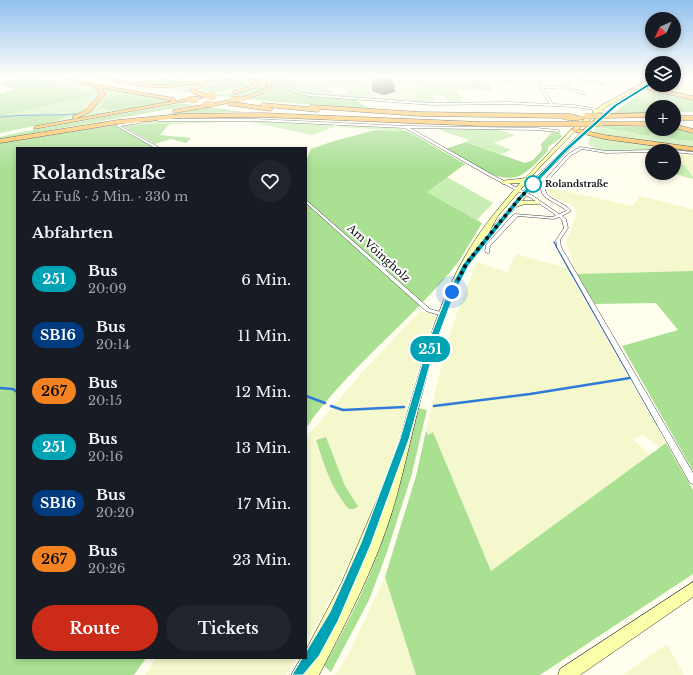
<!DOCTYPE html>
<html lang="de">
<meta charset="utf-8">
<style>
body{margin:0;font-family:"Libre Baskerville",serif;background:#20242c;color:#f1f3f6;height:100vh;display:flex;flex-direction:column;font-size:15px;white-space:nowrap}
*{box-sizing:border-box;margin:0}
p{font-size:13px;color:#9ea1a6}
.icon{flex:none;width:22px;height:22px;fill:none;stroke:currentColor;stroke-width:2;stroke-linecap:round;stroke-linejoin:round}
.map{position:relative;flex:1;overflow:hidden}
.sheet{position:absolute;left:16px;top:147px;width:291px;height:512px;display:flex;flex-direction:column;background:#171b24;border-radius:0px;box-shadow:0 2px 6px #0003}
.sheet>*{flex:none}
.badge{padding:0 8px;border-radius:13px;font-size:14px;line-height:26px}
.needle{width:26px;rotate:226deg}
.controls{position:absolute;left:645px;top:12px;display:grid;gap:8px}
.controls a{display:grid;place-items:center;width:36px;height:36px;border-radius:50%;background:#171b24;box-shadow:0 2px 6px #0003;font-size:20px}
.you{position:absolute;width:20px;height:20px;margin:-10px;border:3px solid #fff;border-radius:50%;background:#1a73e8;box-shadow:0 0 0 6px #1a73e833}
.map>.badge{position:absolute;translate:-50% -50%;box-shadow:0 0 0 2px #fff}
h2{padding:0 16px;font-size:15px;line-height:36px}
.round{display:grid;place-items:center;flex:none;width:42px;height:42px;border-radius:21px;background:#20242c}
.head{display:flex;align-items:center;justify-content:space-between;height:68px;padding:0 16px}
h1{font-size:19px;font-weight:700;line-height:30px}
.primary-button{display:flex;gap:8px;margin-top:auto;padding:8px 16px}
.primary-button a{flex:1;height:46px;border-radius:24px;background:#cc2b18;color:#fff;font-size:16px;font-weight:700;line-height:46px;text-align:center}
.primary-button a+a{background:#20242c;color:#f1f3f6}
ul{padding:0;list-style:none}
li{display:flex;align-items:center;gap:12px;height:56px;padding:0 16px}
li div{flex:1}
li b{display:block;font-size:15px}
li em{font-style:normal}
li .badge{min-width:44px;font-weight:700;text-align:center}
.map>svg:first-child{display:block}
.farmland{fill:#f5f8cc;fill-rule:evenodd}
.green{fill:#c9eeb4;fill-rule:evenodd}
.forest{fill:#a9e092}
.pitch{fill:#ddf4c7}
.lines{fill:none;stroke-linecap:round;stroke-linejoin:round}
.stream-far3{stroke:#2e7bda;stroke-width:1}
.stream-far2{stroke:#2e7bda;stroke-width:1.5}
.stream-far1{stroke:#2e7bda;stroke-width:2}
.stream{stroke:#2e7bda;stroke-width:2.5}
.street-casing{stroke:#414141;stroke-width:1}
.secondary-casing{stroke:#303030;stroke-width:1}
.primary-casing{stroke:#1f1f1f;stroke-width:1}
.highway-casing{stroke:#1f1f1f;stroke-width:1}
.street{fill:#fff;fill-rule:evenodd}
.secondary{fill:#fbffaa;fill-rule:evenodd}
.primary{fill:#fff15f;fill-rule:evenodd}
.highway{fill:#ffba4d;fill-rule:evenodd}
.highway-bridge-casing{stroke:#1f1f1f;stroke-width:6;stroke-linecap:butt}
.highway-bridge{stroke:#ffba4d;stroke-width:5.5}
.wall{fill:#4c463f}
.shaded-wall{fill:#3e3933}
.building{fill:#585149;stroke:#3e3933}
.line{fill:#00a3b4;stroke:#fff}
.walk{stroke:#0e0e0e;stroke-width:4;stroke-dasharray:0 7.2}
.stop-dot{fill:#fff;stroke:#00a3b4;stroke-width:2}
.labels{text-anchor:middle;stroke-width:4;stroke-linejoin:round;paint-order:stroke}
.far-stop-label{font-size:9px;font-weight:bold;fill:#0e0e0e;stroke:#fff;text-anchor:start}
.street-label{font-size:11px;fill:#0e0e0e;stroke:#fff}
</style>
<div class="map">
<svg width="693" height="675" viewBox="0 0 693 675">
<rect width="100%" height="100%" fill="#fffeef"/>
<path class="farmland" d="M692 82 693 95 663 88V85L677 87Z
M674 152 693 154V177Z
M546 187 633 206 640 196 693 209V271L577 274 566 242 571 231 577 210 570 204 552 196Z
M516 254 566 268 666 443 660 448 643 434 634 440 650 455 491 571 433 432 428 435 426 431 446 346 458 310 477 262 507 272Z
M420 311 433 314 436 316 427 338 397 443 371 518 321 618 306 642V438L366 368ZM325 437 345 486 358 505 339 498 326 469 316 440Z
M385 577 416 675H335L348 655Z
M667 644 684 675H623Z
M156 658H296L286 675H145Z"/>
<path class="green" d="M36 76H52L98 90 83 93 79 90 52 82 60 79 59 78 45 80Z
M230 76C244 76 266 72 275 85 271 98 247 100 236 98L266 87 257 80 259 83 256 88 220 96 181 92 145 84 180 83ZM230 81 243 82 245 87C231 92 212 98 200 89V87Z
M286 76H381L366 80 364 83 367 85 376 98 337 96 340 93 346 94 348 92 346 91 348 89H352L355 86 351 85 344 89 335 87 327 89 333 91 331 96C321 95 305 95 297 87 292 83 291 78 286 76Z
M429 76H437L469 82 472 85 481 90H456L463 103H448L445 97 433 95 432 97 436 98 432 103 411 101Z
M477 78 517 80 519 84 491 82V87L480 84 483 82 475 79Z
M101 88 172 101 105 102 99 106C123 111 145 106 168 102L65 122 78 117 103 97 105 91Z
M651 90 693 98V101L662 94 649 95 652 96 650 100 634 97 644 92Z
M100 94C87 110 79 116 59 122L66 117 1 115Z
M205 119 333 124 334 127 312 135 247 121 122 126 147 121Z
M339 124 399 128 407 131 338 127Z
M597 126 601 128 620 131 622 130 645 136 654 133 677 140H687L693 141V146L669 144 594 133V129Z
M437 129H496L515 135 494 143 511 150 501 154 466 142 469 140Z
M590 137 693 150V152L669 150 606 151 593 149V146L588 145Z
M674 152 693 177V179L671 173H674Z
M447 177 493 203 477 220 427 192Z"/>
<path class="forest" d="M21 76H36L45 80 55 79 50 81 59 79H61L53 82 79 90 83 93 98 90 100 91 94 93 100 92V94L4 115 66 114V117L58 121 0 133V94L15 89 0 84V83Z
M176 76H230L164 85 134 82Z
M253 76H286L291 78 297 87 302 91 322 95V97L354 99 367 107 373 108 372 110 246 99 264 95 274 89 275 85C270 78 261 77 253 76Z
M470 76H506L505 79 476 78V80L483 83 480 84 491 87 492 90H481L472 85 470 79 467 78Z
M254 79 262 81 267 85 264 90 236 98 220 96 256 88 259 83Z
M230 81 243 82 246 86 211 94 200 89V87Z
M120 94 160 101H173C157 105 112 114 99 107L105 102 104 99Z
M649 94H662L693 101V112H674V107H652V113L612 114 636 97 650 100 649 98 652 96Z
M182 103 193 105 0 139V137L22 132Z
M205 106 243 112 165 114Z
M170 123 160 135 191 138 186 143 171 139 155 144 122 126Z
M117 125 158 148H17V658H146L134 675H0V143Z
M598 126 652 127V129H679L693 134V141L687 140H677L654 133 645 136 622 130 620 131 599 127Z
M375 130 407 131 465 164 427 192 482 223C472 239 463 257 451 271 405 326 347 369 306 428V161L311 149 334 141Z
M552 132 560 133 562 137 548 147V151C540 159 530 171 519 176 498 185 464 159 445 149L466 142 525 163 533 160 542 150 541 144Z
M693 271V471L622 346 678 330 656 303 595 304 577 274Z
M419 408 427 410 411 477 386 555 369 600 331 672 324 666C341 636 357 605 370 573 392 520 406 464 419 408Z
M426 431 428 435 433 432 491 571 666 443 693 490V574L540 675H416L385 577 416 476Z
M326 437 345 486 358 506 354 509H349C331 489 324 464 316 440Z"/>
<path class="pitch" d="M381 76H429L411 101 376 98 367 85 364 82 366 80Z"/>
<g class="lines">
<path class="stream-far3" d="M0 117C25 114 51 116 76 114"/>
<path class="stream-far2" d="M554 242 572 275"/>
<path class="stream-far1" d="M572 274 631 378
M628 378H630"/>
<path class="stream" d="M631 377 658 425
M0 388 13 389 17 392
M306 396 325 403
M331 406 343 410 404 407
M434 406 530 394 630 378"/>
<defs>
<path id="street" d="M157 76C163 75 171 79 179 79 191 80 207 75 217 76 201 82 173 84 157 76Z
M273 76C285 76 284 84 292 89 296 91 303 92 308 94L433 103 509 102 550 104 539 87 538 84 540 76H542L540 84 542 86H557L582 76H584L581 78 605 84 604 85 579 79 562 86 586 93 585 95 560 87 557 88H543L553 104 574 105 598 109 599 110 609 112 607 113 594 112 592 111 594 110 574 107 509 104 433 105 308 96 289 90 282 81Z
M159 119H255L406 126 536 128 558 130 560 131 559 132 536 130 410 128 491 174 533 196 559 214 566 211C558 201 536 200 542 183L568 154 580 147 606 151 653 150 654 151H652V152L606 153 582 149 570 156 545 184C542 200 563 200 571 211L562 216 566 219 568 228 560 240 561 247 693 473V484L690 483 557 247 556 240 564 228 562 220 559 217 554 219 518 216 490 246 489 253H487L485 252 486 245 512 216 515 214 553 217 556 215 531 198 489 176 405 128 255 121H158V119Z
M139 121 141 122 140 123 120 126 160 148H155L115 125Z
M673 150 693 152V154L674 152V151H672Z
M306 200 430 309 444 313 445 314 444 315 442 316 426 311 306 203Z"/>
<path id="secondary" d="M572 129 576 130 539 168 498 216 490 230 536 177 582 131H586V133L540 179 522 201H537L540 203 539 204H525L516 207 488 239H483C435 311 420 409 398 491 381 556 350 615 319 675H291L301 658H306V650L342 582 381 491 387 490C396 454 405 419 416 384 429 338 444 290 470 248 484 225 502 204 520 183L503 184 500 182C506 179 517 180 525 178Z
M693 582V597L580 675H558L560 669Z"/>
<path id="primary" d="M652 78V81L606 107 576 131 571 130 602 105Z
M599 116 604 117 586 133H582V131Z"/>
<path id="highway" d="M55 76H61L93 84 174 98 176 101 200 96 203 98 34 129V127L36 126 173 101 102 88 105 95 90 112 75 119 72 117 73 116 86 110 99 95 98 90 91 86Z
M92 76H99C120 80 141 85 163 85 196 85 240 63 271 83V88C259 100 195 109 175 113L173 112V110C195 105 250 100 267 87V85L260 80 249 78 258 82 257 87 235 94 233 93V91L253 85V83L243 77 204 82 206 84 195 90 210 95 211 96 208 98 194 94 189 90 194 85 202 82C166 89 149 89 113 81 106 80 97 79 92 76Z
M639 85 693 96V100L637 87Z
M230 102 262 106 260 105 263 103 309 107 311 105 420 112 571 114C574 115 583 117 585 118 580 121 566 121 562 118L420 116 320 109 318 112 267 107 272 108V110L270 111 228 105V103Z
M263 113 482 122H575L578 124 575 126H482L263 117 181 118 118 124 0 143V139L118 120 181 114Z
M652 113V117L609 118 606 116 609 114Z
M674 116H693V120H674Z
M599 122H652V126L597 125V123Z
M674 124 693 129V133L674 128Z
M574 128 604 135 693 147V151L604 139 572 131 571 130Z"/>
</defs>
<use href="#street" class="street-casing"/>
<use href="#secondary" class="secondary-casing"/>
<use href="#primary" class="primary-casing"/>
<use href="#highway" class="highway-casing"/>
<use href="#street" class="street"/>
<use href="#secondary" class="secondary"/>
<use href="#primary" class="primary"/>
<use href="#highway" class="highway"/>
<defs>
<path id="highway-bridge" d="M208 96 214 97
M189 99 196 100
M233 99 240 100
M205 104 212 105
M586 116H609
M575 124H599"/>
</defs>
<use href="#highway-bridge" class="highway-bridge-casing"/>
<use href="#highway-bridge" class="highway-bridge"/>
</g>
<path class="wall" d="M393 79 392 83 395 92 383 95 372 91V82Z"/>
<path class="shaded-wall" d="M393 79 392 85 395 84V92L383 95 384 87Z"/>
<path class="building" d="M375 78 393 79 390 83 395 84 384 87 372 83H374L372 82Z"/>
<linearGradient id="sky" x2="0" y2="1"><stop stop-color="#91c0f0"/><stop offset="0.45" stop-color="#fffff8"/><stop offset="1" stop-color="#fffff8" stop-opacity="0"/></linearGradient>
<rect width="693" height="170" fill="url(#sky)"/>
<path class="line" d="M651 82 654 83 617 106 566 152 521 200 469 265 455 292 437 340 409 439 371 544 338 621 319 656 303 675H292L330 612 361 543 400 439 429 340 448 292 463 264 517 198 562 151 614 105Z"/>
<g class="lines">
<path class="walk" d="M452 292 466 264 477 250 519 199 534 183 533 184"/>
</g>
<circle class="stop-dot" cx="533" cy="184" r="8"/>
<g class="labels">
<g class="far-stop-label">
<text x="545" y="187">Rolandstraße</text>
</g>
<g class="street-label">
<text transform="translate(379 253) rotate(42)" y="4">Am Vöingholz</text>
</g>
</g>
</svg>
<div class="controls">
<a><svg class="needle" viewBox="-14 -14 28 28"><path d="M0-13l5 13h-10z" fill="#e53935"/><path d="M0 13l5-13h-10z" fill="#9ea1a6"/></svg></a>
<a><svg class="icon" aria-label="layers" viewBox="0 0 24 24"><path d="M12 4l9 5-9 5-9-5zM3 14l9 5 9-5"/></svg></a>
<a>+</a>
<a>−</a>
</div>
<div class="you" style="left:452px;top:292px"></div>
<b class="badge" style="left:430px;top:349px;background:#00a3b4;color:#fff">251</b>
<section class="sheet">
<div class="head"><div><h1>Rolandstraße</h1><p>Zu Fuß · 5 Min. · 330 m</p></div><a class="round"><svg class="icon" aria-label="heart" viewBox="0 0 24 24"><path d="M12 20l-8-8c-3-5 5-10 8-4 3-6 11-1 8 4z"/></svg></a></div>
<h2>Abfahrten</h2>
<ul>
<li><span class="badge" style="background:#00a3b4;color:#fff">251</span><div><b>Bus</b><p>20:09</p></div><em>6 Min.</em></li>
<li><span class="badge" style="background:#003b80;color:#fff">SB16</span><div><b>Bus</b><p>20:14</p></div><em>11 Min.</em></li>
<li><span class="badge" style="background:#f58220;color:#111">267</span><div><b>Bus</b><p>20:15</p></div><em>12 Min.</em></li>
<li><span class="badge" style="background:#00a3b4;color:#fff">251</span><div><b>Bus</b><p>20:16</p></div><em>13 Min.</em></li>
<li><span class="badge" style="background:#003b80;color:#fff">SB16</span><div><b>Bus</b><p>20:20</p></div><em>17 Min.</em></li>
<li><span class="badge" style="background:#f58220;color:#111">267</span><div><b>Bus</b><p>20:26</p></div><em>23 Min.</em></li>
</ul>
<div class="primary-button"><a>Route</a><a>Tickets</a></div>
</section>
</div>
